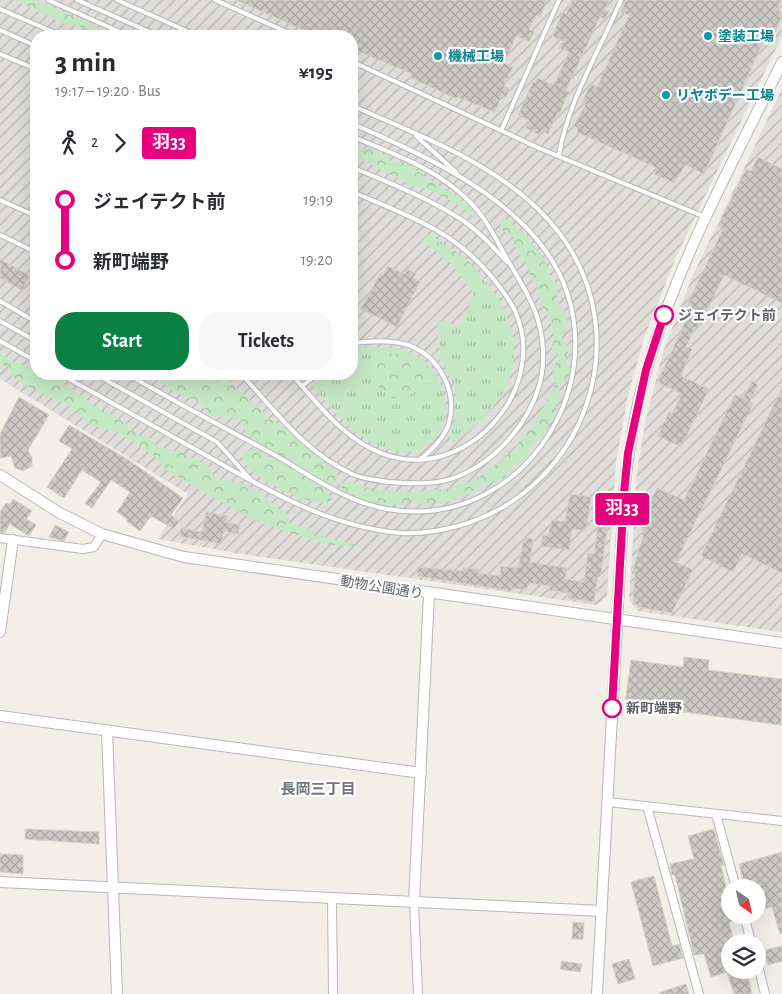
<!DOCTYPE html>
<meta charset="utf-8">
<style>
body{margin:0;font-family:"Alegreya Sans","Noto Sans JP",sans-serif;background:#f7f7f7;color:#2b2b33;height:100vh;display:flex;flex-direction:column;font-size:19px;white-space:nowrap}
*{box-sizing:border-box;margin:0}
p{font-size:16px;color:#7c7c81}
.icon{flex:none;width:28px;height:28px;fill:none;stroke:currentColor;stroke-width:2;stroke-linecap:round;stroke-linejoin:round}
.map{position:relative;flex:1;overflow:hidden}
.panel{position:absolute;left:30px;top:30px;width:328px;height:350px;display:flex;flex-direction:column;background:#fff;border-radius:20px;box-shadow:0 5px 20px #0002}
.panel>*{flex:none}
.badge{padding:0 10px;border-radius:4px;font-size:18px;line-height:32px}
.needle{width:32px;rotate:146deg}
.fabs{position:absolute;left:721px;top:879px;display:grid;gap:10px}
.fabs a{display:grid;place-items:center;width:45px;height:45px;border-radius:50%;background:#fff;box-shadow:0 5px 20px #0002;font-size:25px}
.map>.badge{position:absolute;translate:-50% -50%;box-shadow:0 0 0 2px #fff}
.legs{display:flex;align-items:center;gap:8px;height:55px;padding:0 25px;font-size:16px}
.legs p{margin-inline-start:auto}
.headline{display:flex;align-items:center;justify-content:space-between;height:85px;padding:0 25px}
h1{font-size:28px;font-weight:700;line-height:38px}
.primary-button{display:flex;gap:10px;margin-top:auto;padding:10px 25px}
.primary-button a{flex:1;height:58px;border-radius:20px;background:#0b8043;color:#fff;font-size:20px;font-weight:700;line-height:58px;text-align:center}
.primary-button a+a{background:#f7f7f7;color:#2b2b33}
ul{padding:0 25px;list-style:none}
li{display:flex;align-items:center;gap:18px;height:60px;font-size:19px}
li i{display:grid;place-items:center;width:8px;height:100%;margin:0 6px;background:currentColor}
li i::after{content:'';width:12px;height:12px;margin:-6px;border:4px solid;border-radius:50%;background:#fff}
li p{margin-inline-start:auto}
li:first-child i{background:linear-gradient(#0000 50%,currentColor 0)}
li:last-child i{background:linear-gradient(currentColor 50%,#0000 0)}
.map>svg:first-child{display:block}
.industrial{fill:url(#industrial-furrows);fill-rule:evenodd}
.grass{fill:url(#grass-tufts)}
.forest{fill:url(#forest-crowns)}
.building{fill:url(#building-cross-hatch);stroke:#d6d1c6}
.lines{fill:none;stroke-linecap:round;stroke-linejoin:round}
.service-casing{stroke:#b5b8bc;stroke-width:6}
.minor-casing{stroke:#b5b8bc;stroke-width:10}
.tertiary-casing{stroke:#b5b8bc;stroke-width:12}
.service{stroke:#fff;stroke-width:4}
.minor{stroke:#fff;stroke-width:8}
.tertiary{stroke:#fff;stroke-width:10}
.line-1-casing{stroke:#fff;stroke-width:11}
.line-1{stroke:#e6007e;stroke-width:8}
.culture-dot{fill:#0f9aa8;stroke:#fff;stroke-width:2}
.stop-1-dot{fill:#fff;stroke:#e6007e;stroke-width:2.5}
.labels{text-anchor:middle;stroke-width:4.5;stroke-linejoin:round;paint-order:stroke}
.culture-label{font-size:14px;font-weight:bold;fill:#0d838f;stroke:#fff;text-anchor:start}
.stop-label{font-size:14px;font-weight:bold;fill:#5f6368;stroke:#fff;text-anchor:start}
.street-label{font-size:14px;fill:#5f6368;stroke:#fff}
.neighbourhood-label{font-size:15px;font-weight:bold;fill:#70757a;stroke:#fff}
</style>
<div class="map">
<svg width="782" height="994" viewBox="0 0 782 994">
<defs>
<pattern id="industrial-furrows" width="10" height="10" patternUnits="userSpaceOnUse" patternTransform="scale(1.25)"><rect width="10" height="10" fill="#e0deda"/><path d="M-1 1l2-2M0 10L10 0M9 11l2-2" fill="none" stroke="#b9b8b5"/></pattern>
<pattern id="grass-tufts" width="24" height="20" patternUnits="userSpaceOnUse" patternTransform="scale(1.25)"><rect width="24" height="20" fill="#c5e8c5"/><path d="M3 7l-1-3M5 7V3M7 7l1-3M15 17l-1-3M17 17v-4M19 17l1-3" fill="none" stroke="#a3c0a4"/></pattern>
<pattern id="forest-crowns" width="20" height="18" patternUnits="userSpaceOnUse" patternTransform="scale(1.25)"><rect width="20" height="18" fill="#c5e8c5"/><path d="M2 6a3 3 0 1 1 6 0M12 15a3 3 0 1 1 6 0" fill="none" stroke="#a3c0a4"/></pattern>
<pattern id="building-cross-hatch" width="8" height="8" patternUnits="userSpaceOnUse" patternTransform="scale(1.25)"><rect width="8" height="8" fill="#cccac5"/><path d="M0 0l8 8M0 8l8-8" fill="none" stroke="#a9a8a4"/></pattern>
</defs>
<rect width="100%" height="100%" fill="#f1efe8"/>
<path class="industrial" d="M0 0H782V36L676 257 644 338 628 396 616 462 607 596 596 605 242 554 158 539 188 494 0 379ZM36 36H351V374H36Z
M782 89V632L638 611 629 600 637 472 645 423 663 352 692 277Z"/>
<path class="grass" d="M428 234C454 247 474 265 491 288 535 351 512 403 453 443L449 437 456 416V396L452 380 440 360 437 321H446L459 328 474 295C460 272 444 255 422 241Z
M351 348C372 348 396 344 415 355 467 384 450 476 380 446 352 435 332 408 312 386L326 374H351Z"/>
<path class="forest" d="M14 0H36L89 23 112 36H93L79 25 64 24Z
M351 144 357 148 379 150 391 162H403L457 197 475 213 474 217 452 201 426 189 411 185 353 155Z
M504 217 511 222 515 228 523 231 545 260 548 272 559 288 556 299C567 313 572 322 562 338L569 348 565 362 571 369 569 378 558 386 562 399 556 405V415L550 420 545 435 532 445 526 458 512 467 509 474 500 481 482 483 477 491 449 501 422 505 416 500C388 511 369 502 343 491L339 483 348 481 375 490 408 492 448 489 475 480 510 454 537 420 555 385 553 369 559 356 551 350C561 317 536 311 538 285L530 278C528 255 516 258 513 237L502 230 500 221Z
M441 244C454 250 468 257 475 270L473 273H465C458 263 443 255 438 245Z
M0 353 9 360 36 370V374C57 374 77 394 94 405 102 410 111 413 118 418 131 428 134 436 151 438L156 446 180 452 208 465 216 479C231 480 245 483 258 491 269 497 273 509 286 512L290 523 310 529 318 535 354 544 357 547 325 544 253 520 164 469 156 457 117 432 88 424 74 408 34 390 12 377 11 369 0 363Z
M391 353C409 355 430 359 435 379L432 383 419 384C412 397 406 398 391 398L379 387 371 369 378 358Z
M152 374H213L217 383 228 380 272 420 302 438 319 459 336 470 338 480 333 483H326L324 486 332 501C313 509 268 484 253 472 248 468 244 461 241 456L252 448 273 459 297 467 246 433 240 418 209 416 200 402 176 393Z"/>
<path class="building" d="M236 0H547L540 17 536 15 529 29 534 32 529 42 516 36 504 63 513 67 504 86 510 89 506 97 502 95 495 112 457 97V99L411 78 412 74 351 48V36H334L326 33 325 36H317Z
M572 0H609L605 10 609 11 605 20 600 17 566 90 569 92 560 113 558 112 548 134 541 131 540 135 526 128 529 120 518 115 533 82H535L537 78 554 85 569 52 559 48 563 41 552 36 563 12 566 14Z
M626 0H781L777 10 782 12V16L771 41 765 38 704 174 685 165 674 183 654 174 657 168 577 132 578 128 574 126 586 103 582 102 591 84 597 87 629 15 621 12Z
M758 157 782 169V303L724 275 698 329 695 327 686 347 692 349 681 376 709 389 681 447 658 436 669 412 672 414 682 394 659 383V379L685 322 680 320 723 229 718 226 746 169 751 171Z
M0 259 30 276 22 290 0 278Z
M388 266 405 274 407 269 416 274 413 278 420 281 397 327 361 309 380 274 383 275Z
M752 381 758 385 750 402 753 404 676 562 693 570 672 613 638 607 633 600 635 574 632 573 643 536 641 521 657 488 684 500 735 395 743 398Z
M782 388V573L742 554 733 572 701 556Z
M19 397 49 415 28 450 32 458V466L23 471 15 468 11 456 0 458V434Z
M69 425 127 459 183 498 171 515 179 521 174 529 151 516 140 531 126 521 127 519 117 512 130 492 111 480 92 508 85 503 101 482 82 470 64 498 47 487 72 449 59 441Z
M570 494 591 497 586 531 572 529 569 550 541 546 543 535 548 536 552 520 565 522Z
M13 499 32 511 26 519 36 525 29 536 10 524 4 533 0 532V512L6 503 10 505Z
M206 512 227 516 226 522 240 525 238 534 224 531 221 544 179 536 181 528 202 532Z
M55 525 69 532 64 541 49 537Z
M598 526 607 528 601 574H598L594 602 568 598V593L549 590 550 586 528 583 527 590 512 588 511 591 417 576 418 567 462 571 463 568 478 569V573L500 576 501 566 518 568 524 537 533 539 530 562 567 568 565 579 584 582 588 553 594 554Z
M684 657 709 660 708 670 782 679 781 725 625 704 631 660 683 667Z
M25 829 99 832V844L25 839Z
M714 829 724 865 721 866 727 891 730 890V915H738L739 919 729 922 734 942H730V970H746L752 994H734L727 972 711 977 704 954 694 955 675 875H672L670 864 694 859 688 836Z
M782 852V934H780L772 907 760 910 758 907V888H745L739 864Z
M0 854 23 855V874L0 872Z
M654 876 672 946 679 944 683 958 653 966 631 882Z
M573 922 584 923 583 939H572Z
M782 946V961L768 965 767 961 764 962 761 951Z
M629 959 635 979 618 984 612 964Z
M562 961 582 964 580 972 560 969Z
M686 984 689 994H660V992Z"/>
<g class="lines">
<defs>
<path id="service" d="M48 0 129 36
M77 0 159 36
M117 0 198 36
M215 0 296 36
M0 9 63 36
M0 30 36 46
M0 54 36 69
M351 61 541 149 705 217
M502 129 559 0
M416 136 456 172
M559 155C568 101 600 50 621 0
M36 167V175
M351 167C390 183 431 199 465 222 481 233 494 248 507 262
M0 200 36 216
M0 235 36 252
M0 301 36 322
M0 321 36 341
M0 341 36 361
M351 343C370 342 390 339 408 345 440 356 459 394 448 426 442 441 431 451 419 460
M60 374C107 400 155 427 202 453 265 489 328 527 401 533 420 534 440 531 458 526 584 491 639 339 560 234 511 168 424 138 351 105
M95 374 217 442 250 479
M127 374C177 403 229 430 280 458 314 478 347 502 387 509 529 534 628 365 545 250 500 188 418 153 351 123
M241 374C276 411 304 452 352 474 363 479 376 480 389 482 412 484 438 485 459 476 506 456 546 403 543 351 542 316 527 293 510 264 497 242 488 220 469 201 436 168 393 154 351 136
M291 374C317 402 343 439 381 453 463 486 551 391 515 311 509 298 500 287 491 276 451 228 406 216 351 191
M302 386 318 374"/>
<path id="minor" d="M0 538 83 549 94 547 102 534
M608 802 782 821
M647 806 699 994
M716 814 736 888
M332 898 333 994
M414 902 418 994
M744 915 751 942
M758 965 765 994"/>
<path id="tertiary" d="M0 475 58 512 102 534 184 557 782 643
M0 632 13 540
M0 716 421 773
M107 730 117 994
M0 882 602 911
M414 902 429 594
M597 994 624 493C629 445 637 398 652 352 683 251 736 157 782 62"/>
</defs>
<use href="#service" class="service-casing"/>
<use href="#minor" class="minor-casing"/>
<use href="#tertiary" class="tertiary-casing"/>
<use href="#service" class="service"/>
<use href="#minor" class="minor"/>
<use href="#tertiary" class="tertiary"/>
</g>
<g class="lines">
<defs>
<path id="line-1" d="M612 708 624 493 628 453 646 370 664 315"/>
</defs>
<use href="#line-1" class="line-1-casing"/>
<use href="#line-1" class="line-1"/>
</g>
<g class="culture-dot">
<circle cx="708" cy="36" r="5"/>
<circle cx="438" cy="56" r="5"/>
<circle cx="666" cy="95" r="5"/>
</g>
<g class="stop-1-dot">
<circle cx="664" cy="315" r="9"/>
<circle cx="612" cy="708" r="9"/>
</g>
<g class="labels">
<g class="culture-label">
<text x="718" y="41">塗装工場</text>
<text x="448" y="61">機械工場</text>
<text x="676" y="100">リヤボデー工場</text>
</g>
<g class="stop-label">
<text x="678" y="320">ジェイテクト前</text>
<text x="626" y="713">新町端野</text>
</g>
<g class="street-label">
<text transform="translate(382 587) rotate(9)" y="5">動物公園通り</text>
</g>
<g class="neighbourhood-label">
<text x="318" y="794">長岡三丁目</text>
</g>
</g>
</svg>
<div class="fabs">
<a><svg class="needle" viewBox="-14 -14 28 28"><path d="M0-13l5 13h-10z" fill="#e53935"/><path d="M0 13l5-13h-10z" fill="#7c7c81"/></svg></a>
<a><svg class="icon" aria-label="layers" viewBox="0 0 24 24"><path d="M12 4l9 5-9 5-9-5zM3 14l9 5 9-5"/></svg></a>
</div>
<b class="badge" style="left:622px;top:509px;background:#e6007e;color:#fff">羽33</b>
<section class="panel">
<div class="headline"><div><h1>3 min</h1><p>19:17 – 19:20 · Bus</p></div><b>¥195</b></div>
<div class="legs"><svg class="icon" aria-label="walk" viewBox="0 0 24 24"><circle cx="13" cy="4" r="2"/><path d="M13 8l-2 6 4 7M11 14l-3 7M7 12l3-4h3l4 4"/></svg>2<svg class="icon" aria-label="forward" viewBox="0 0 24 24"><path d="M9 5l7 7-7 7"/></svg><b class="badge" style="background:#e6007e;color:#fff">羽33</b></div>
<ul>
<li><i style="color:#e6007e"></i><b>ジェイテクト前</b><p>19:19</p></li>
<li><i style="color:#e6007e"></i><b>新町端野</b><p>19:20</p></li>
</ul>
<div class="primary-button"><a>Start</a><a>Tickets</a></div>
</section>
</div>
